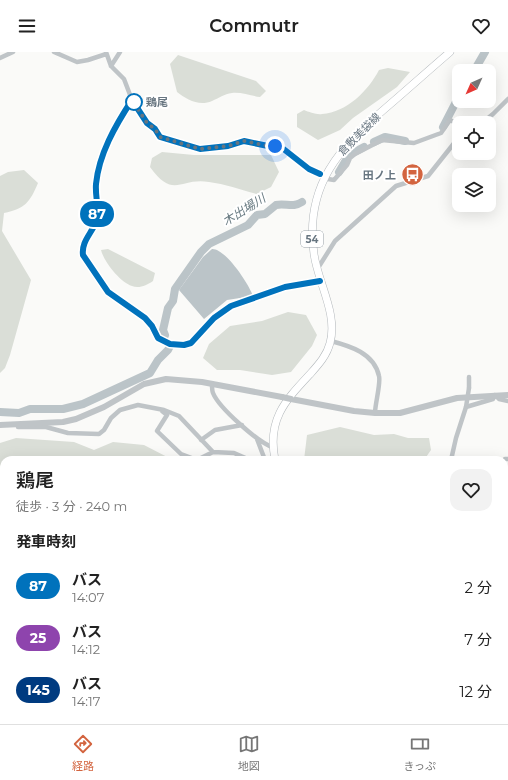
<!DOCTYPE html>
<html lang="ja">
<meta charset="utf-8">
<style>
body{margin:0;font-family:Montserrat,"Noto Sans JP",sans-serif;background:#f2f2f2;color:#222;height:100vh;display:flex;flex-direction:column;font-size:15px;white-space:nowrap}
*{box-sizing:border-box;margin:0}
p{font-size:13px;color:#767676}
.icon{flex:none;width:22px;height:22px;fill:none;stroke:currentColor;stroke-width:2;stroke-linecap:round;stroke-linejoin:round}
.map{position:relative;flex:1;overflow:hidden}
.drawer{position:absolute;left:0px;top:404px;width:508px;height:268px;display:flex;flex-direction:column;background:#fff;border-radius:12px 12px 0 0;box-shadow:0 4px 16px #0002}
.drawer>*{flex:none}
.badge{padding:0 8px;border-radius:13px;font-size:14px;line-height:26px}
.needle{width:26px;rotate:225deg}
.buttons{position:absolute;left:452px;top:12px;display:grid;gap:8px}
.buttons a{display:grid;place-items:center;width:44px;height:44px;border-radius:8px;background:#fff;box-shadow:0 4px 16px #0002;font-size:20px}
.you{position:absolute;width:20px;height:20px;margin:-10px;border:3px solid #fff;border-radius:50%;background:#1a73e8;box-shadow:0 0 0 6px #1a73e833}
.map>.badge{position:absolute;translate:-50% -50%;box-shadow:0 0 0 2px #fff}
h2{padding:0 16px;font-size:15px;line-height:36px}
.round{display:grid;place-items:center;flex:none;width:42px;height:42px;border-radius:12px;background:#f2f2f2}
.overview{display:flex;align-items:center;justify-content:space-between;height:68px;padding:0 16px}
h1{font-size:19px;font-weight:600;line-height:30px}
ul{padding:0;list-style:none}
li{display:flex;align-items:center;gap:12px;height:52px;padding:0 16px}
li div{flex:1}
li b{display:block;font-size:15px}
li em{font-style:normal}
li .badge{min-width:44px;font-weight:700;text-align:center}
header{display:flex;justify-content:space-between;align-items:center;height:52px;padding:0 16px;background:#fff;font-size:18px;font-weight:600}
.tab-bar{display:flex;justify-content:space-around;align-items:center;height:56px;border-top:1px solid #e0e0e0;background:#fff;font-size:11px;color:#767676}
.tab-bar a{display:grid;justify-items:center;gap:2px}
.tab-bar .current{color:#d3643f}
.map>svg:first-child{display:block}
.green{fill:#daded7}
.water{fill:#bbc4c8}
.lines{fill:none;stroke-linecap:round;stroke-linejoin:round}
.river{stroke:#bbc4c8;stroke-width:8}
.primary-casing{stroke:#b3b8bc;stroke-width:8}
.minor{stroke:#bfc4c7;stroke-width:4.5}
.tertiary{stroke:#bfc4c7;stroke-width:6}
.primary{stroke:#fff;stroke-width:7}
.minor-bridge{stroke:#bfc4c7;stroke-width:4.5}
.tertiary-bridge{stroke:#bfc4c7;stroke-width:6}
.line-casing{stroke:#fff;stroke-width:9}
.line{stroke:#0072bc;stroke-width:6}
.walk{stroke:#677580;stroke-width:4;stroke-dasharray:0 7.2}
.stop-dot{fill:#fff;stroke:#0072bc;stroke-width:2}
.labels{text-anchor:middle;stroke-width:4;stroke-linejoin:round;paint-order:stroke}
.shield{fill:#fff;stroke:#959ea6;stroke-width:1}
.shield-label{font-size:10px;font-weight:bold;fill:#677580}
.stop-label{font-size:11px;font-weight:bold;fill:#677580;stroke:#fff;text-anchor:start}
.street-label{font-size:11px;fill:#677580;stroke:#fff}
.poi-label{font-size:11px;font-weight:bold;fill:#677580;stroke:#fff;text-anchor:end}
.water-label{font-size:12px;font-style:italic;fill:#677980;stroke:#fff}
</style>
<header><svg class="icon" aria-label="menu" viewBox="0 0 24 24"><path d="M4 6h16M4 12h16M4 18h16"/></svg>Commutr<svg class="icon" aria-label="heart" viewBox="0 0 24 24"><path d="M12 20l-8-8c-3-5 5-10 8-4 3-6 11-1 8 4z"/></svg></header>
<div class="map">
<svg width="508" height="672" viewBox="0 0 508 672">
<rect width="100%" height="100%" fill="#fafaf8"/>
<path class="green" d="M178 3 256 29 266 39 260 45C252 44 241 40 232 41 224 42 219 46 212 49 199 55 186 47 177 40L170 12Z
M388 16 410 20 397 35 353 66 340 78 318 88 297 75V62L304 58C309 60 317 63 322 62 347 60 368 39 379 18Z
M162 100 194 103H271L279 120 271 135 257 142C241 138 225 132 209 130 180 125 174 148 150 115L152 106Z
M24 118 38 131C30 150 25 157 4 161L2 179 31 228 10 303 5 316 0 321V124L8 120Z
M108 197 155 221 153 229C147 233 139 237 132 234 120 230 104 210 101 198Z
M288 260 306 263 317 283 312 294 291 320 272 323 240 318H217L203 306 209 292 230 274 262 269Z
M340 375 374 383 394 382 408 386H429L431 398 424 408H304L307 383Z
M16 386 74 390 94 398 113 390 144 393 173 408H4V668H38L30 672H0V391Z"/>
<path class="water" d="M212 197C225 196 249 232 253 244L227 248 204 267 179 238 203 205Z"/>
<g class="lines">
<path class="river" d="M474 19 485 0
M443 75 459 44
M374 90 385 85 405 89
M339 120 349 103 364 95
M165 283 163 278 168 256 173 249 175 237 201 200 209 192 248 173 257 163 265 162 276 153C286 151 293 156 302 150
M0 360 19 361 30 357H63L83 352 150 321 158 308 168 298 170 294
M504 642 508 641
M446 672 454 668"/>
<defs>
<path id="primary" d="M275 408C267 367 285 349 311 321 319 312 327 303 330 291 338 262 318 231 314 202 304 133 340 95 388 54 409 36 429 18 450 0
M73 672 87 670 131 672
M195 672 213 668"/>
</defs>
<use href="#primary" class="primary-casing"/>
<path class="minor" d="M54 0 77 10 88 8 106 2
M106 0 111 14 124 27 132 48 147 71 155 77 160 85 200 97 228 94 244 89 267 94 281 95 309 117 320 122
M0 6 13 0
M111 14 120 0
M132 48C115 74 99 101 96 132 95 144 99 155 97 166 94 180 81 188 83 203L107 239 145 265 152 274 158 286 170 292 184 293 191 291 214 266 231 254 285 235 320 229
M482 71 493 62 508 47
M328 127 334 128 347 113 350 106 355 102 382 88 414 91 441 81 450 68 454 70 487 68
M316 216H318L335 189 396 134 428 124 459 85
M331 289C350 294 374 301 379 324 381 331 375 352 375 361
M212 332C212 335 212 339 213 341 219 356 258 390 272 395
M469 336V325
M162 359 167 363 157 379 181 402 197 408 213 400
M18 375H46L68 381 99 382 104 378 111 366 120 358 138 353 164 358 179 364 213 400 234 401 250 408
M257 387 265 408
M201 388 215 378 242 373
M505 407H508
M451 408 456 386 466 355 493 347 495 343 499 347 508 349
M504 605 508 604
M504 651 508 650
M342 668V672
M221 672 228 668
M427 672 435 668
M464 672 472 668"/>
<path class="tertiary" d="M291 347 354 359 375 361H400L457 346 508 343
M0 373 63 370 76 367 104 355 144 332 166 327 202 330 282 345
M504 582H508"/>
<use href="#primary" class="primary"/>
<path class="minor-bridge" d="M466 355 469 336"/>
<path class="tertiary-bridge" d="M282 345 291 347"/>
</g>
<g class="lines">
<defs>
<path id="line" d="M320 122 309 117 281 95 268 94 244 89 228 94 200 97 160 85 155 77 147 71 132 48C115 74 99 102 96 132 95 144 99 155 97 166 94 180 81 188 83 203L108 240 145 266 152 274 158 286 170 292 184 293 191 291 214 266 231 254 285 235 320 229"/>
</defs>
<use href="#line" class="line-casing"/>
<use href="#line" class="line"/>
<path class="walk" d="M134 50 132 48 147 71 155 77 160 85 200 97 228 94 244 89 268 94H275"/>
</g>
<defs>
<symbol id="bus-disc" viewBox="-11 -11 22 22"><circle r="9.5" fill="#d3643f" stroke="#fff"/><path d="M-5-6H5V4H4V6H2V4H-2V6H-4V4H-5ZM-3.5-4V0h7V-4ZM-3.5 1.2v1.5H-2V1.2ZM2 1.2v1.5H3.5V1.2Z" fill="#fff"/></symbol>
</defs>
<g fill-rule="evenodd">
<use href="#bus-disc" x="400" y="110" width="25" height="25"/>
</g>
<circle class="stop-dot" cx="134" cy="50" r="8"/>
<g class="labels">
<rect class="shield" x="301" y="179" width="22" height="16" rx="3"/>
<g class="shield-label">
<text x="312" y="191">54</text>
</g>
<g class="stop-label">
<text x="146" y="54">鶏尾</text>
</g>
<g class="street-label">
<text transform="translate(359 82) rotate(-45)" y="4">倉敷美袋線</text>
</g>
<g class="poi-label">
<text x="396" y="127">田ノ上</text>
</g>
<g class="water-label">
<text transform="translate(244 158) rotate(-32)" y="4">木出場川</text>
</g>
</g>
</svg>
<div class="buttons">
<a><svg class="needle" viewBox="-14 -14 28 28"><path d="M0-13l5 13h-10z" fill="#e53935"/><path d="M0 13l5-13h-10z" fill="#767676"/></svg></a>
<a><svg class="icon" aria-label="locate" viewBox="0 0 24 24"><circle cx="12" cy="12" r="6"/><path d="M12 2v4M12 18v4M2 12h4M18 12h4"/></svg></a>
<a><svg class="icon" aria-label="layers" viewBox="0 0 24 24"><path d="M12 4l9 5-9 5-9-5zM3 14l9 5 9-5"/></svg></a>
</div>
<div class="you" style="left:275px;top:94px"></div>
<b class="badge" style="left:97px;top:162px;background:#0072bc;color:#fff">87</b>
<section class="drawer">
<div class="overview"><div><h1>鶏尾</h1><p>徒歩 · 3 分 · 240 m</p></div><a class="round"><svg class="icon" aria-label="heart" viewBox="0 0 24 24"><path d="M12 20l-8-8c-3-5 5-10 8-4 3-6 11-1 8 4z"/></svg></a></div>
<h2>発車時刻</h2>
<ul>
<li><span class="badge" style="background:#0072bc;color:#fff">87</span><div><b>バス</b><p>14:07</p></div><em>2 分</em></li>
<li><span class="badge" style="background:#8e44ad;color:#fff">25</span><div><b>バス</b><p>14:12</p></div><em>7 分</em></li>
<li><span class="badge" style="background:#003b80;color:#fff">145</span><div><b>バス</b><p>14:17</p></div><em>12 分</em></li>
</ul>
</section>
</div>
<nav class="tab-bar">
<a class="current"><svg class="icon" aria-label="directions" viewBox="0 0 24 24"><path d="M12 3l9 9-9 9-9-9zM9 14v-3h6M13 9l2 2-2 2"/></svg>経路</a>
<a><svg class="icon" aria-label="map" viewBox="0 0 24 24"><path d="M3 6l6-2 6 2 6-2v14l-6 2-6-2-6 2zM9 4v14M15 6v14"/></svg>地図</a>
<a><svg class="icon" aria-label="tickets" viewBox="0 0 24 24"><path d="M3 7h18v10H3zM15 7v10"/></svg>きっぷ</a>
</nav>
